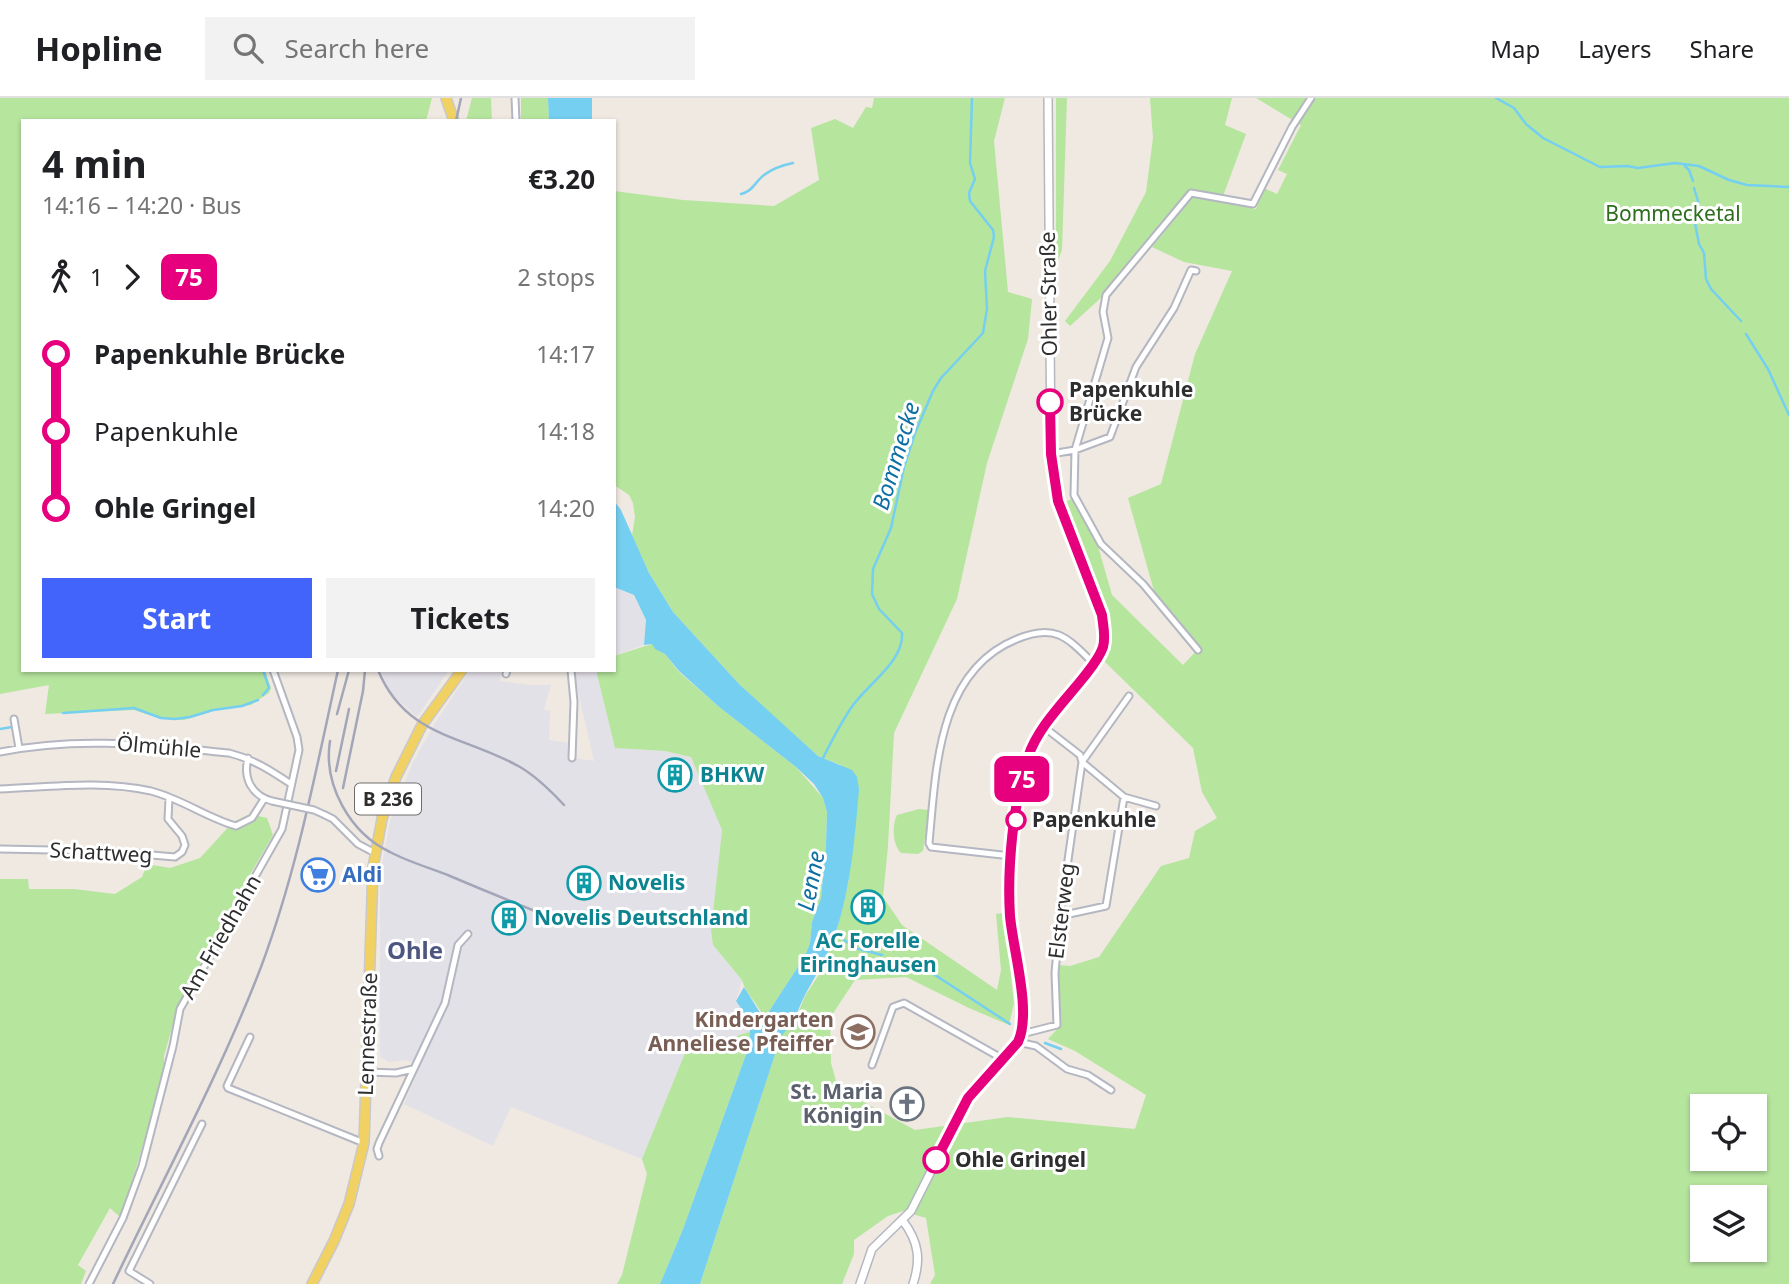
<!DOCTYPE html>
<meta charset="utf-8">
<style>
body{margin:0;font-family:"Noto Sans",sans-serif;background:#f2f2f2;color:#202124;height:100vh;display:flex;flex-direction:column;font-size:26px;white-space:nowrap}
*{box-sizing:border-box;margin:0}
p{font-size:23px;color:#757577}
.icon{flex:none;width:38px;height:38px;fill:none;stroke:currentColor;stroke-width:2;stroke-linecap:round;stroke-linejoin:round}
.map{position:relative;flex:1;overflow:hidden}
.drawer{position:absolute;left:21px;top:21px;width:595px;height:553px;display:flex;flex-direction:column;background:#fff;border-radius:0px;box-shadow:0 2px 5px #0004}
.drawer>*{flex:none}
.badge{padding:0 14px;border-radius:10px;font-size:24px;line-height:46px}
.fabs{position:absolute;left:1690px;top:996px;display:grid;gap:14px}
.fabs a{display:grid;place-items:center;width:77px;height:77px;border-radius:0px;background:#fff;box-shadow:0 2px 5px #0004;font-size:35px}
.map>.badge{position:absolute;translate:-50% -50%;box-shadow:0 0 0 4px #fff}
.legs{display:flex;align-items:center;gap:10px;height:77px;padding:0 21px;font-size:23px}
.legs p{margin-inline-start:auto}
.headline{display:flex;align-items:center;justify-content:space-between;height:119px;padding:0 21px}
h1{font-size:38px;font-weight:700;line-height:52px}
.primary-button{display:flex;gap:14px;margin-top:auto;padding:14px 21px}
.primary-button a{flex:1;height:80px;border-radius:0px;background:#4264fb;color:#fff;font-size:28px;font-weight:700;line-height:80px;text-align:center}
.primary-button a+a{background:#f2f2f2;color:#202124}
ul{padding:0 21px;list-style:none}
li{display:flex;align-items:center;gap:24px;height:77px;font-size:26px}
li i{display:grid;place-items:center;width:10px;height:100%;margin:0 9px;background:currentColor}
li i::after{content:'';width:18px;height:18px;margin:-9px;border:5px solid;border-radius:50%;background:#fff}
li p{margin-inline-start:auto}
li:first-child i{background:linear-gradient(#0000 50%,currentColor 0)}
li:last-child i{background:linear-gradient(currentColor 50%,#0000 0)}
header{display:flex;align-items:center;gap:42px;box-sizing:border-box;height:98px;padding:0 35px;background:#fff;border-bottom:2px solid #e0e0e0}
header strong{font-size:33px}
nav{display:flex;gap:38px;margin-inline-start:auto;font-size:24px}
.search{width:490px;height:63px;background:#f2f2f2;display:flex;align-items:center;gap:18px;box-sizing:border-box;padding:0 24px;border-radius:0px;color:#757577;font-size:26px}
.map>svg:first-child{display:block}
.industrial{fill:#e3e1e8}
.green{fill:#b6e59e;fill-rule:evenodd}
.water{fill:#75cff0}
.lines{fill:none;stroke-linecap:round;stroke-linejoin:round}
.stream{stroke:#75cff0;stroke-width:2.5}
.minor-casing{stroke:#b4b7c1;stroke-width:9}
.tertiary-casing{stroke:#b4b7c1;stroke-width:10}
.primary-casing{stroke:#c9c9c9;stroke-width:12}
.minor{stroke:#fff;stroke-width:5}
.tertiary{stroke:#fff;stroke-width:7}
.primary{stroke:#f2d163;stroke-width:9}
.rail{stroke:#a3a6b8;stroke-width:2.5}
.minor-bridge-casing{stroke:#b4b7c1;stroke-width:9;stroke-linecap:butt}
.minor-bridge{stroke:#fff;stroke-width:5}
.line-1-casing{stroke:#fff;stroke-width:16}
.line-1{stroke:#e6007e;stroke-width:10}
.stop-1-dot{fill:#fff;stroke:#e6007e;stroke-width:3.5}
.labels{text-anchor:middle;stroke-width:6;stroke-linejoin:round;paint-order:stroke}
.shield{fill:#fff;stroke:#6d6d6d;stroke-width:2}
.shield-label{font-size:19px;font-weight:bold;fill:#2e2e2e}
.park-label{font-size:21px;fill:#2c6e1b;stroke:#fff}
.street-label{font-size:21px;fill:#2e2e2e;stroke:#fff}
.stop-label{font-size:21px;font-weight:bold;fill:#2e2e2e;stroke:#fff;text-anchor:start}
.culture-label{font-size:21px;font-weight:bold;fill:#0d838f;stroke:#fff;text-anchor:start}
.shop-label{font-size:21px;font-weight:bold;fill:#366cbe;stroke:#fff;text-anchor:start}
.education-label{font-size:21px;font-weight:bold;fill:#785e54;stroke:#fff;text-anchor:end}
.worship-label{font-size:21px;font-weight:bold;fill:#5b616d;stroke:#fff;text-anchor:end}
.water-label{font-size:23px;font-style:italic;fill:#0d6fa3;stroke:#fff}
.quarter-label{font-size:24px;font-weight:bold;fill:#4d5680;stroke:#fff}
</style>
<header>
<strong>Hopline</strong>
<div class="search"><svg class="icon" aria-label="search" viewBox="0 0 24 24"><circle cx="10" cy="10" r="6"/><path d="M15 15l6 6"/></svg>Search here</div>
<nav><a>Map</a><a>Layers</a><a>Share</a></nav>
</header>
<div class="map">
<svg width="1789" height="1186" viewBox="0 0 1789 1186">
<rect width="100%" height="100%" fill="#efe9e1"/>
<path class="industrial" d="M614 489 633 497 646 522 644 547 614 558Z
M380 572H449L417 619 392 596Z
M470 572H501L500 583 530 587H551L544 612 550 613 549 642 569 645V659L594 663 573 572H596L615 650 665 653 691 659 722 732 711 833 713 847 742 882 736 903 745 916 752 933 685 955 642 1061 511 1009 493 1048 404 1006 420 968 407 962 389 964 380 959V778L390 723 412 666 434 627Z"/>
<path class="green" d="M0 0H432L426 23H23V572H265L271 590 269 595 251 607 213 613 184 622 162 621 134 612 45 616 49 587 0 596Z
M472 0H491L492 23H466Z
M521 0H548L549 23H521Z
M874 0H1005L994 43 1008 194 1032 201 1028 241 987 365 957 501 894 635 888 748 883 799 902 827 997 892 1001 872 996 816 1004 815 1014 905 1009 927 969 910 906 879 855 882 830 920 831 965 838 990 915 1032 1008 1019 1135 1031 1146 997 1075 953 1048 941 1059 929V867L1070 868 1099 859 1161 768 1189 760 1195 733 1217 720 1202 694 1193 650 1102 561 1108 536 1104 517 1062 406 1073 400 1098 448 1112 497 1183 567 1200 549 1154 493 1128 400 1161 386 1195 256 1232 173 1184 164 1152 149 1193 99 1256 111 1264 90 1277 96 1287 76 1278 72 1301 27 1256 0H1789V1186H930L935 1177 926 1120 903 1113 888 1118 854 1142V1156L842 1186H700L781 937 794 925 805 898 820 875 836 835 848 786 855 732 841 667 818 658 774 619 740 587 673 514 649 475 632 438 635 419 633 405 629 397 614 387V93L683 102 774 108 819 82 811 30 835 21 853 30 866 9 872 10ZM1703 1008H1755V1060H1703ZM1703 1099H1755V1152H1703Z
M1056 0H1067L1062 152 1056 167Z
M1150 0H1232L1225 27 1246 36 1223 98 1192 91 1188 94 1103 198 1070 228 1065 223 1110 163 1146 94 1153 40Z
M652 546 665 556 679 574 718 608 796 669 823 700 827 714 826 746 821 800 812 824 810 845 805 858 764 921C760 907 746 897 742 882L713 847 711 833 722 732 691 659 665 653 615 650 596 572H614V558Z
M919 711 929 712 923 753 918 756 901 755C892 746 892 727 897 717Z
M250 716 267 720 273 737 210 846 177 912 164 958V971L152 1017 121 1120 110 1110 78 1167 86 1173 81 1186H0V781H28L29 791H74L115 796 142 779 147 766 170 770 200 760 233 724Z
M752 933 748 951 683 1131 660 1186H617L622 1177 647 1076 642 1061 685 955Z"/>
<path class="water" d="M548 0H592V23H549Z
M614 403 621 412 649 475 673 514 740 587 818 658 852 672 857 679 859 691C855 739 851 788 836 834 829 857 816 876 805 897 796 915 796 923 781 938L700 1186H660L683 1131 748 951C753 929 749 922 736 903L744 889 764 921 805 858 810 845 812 824 821 800 826 746 827 714 823 700 814 686 796 669 718 608 679 573 665 556 655 551 652 546 644 547 646 522 634 497 614 489Z"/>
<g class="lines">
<path class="stream" d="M1496 0 1514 10 1526 26 1543 40 1600 69 1627 68 1638 70 1675 65 1699 68 1729 82 1747 87 1789 89
M1685 68 1689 72 1693 83
M1694 90 1698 103 1694 120 1699 146 1704 155 1706 181 1711 191 1741 223
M741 96C752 94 755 84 764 77 772 71 783 67 793 65
M1746 236 1768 271 1789 317
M263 572 269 590 263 597
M63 615 134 610 161 620 175 621 190 619 213 612 242 608 258 602
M0 631 12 629
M822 662C831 644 840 626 851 610 866 587 904 564 902 535L879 511 872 496 873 471 891 430 904 369 915 335 933 293 941 280 983 235 987 211 985 173 994 139 993 132 970 103 969 95 975 81 970 65 972 0
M835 835 855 850 882 857
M906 868 914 872 929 873 1010 926
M1045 945 1061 951"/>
<defs>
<path id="minor" d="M515 0 516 23
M1051 356 1075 352 1110 339 1136 269 1174 210 1191 172 1196 173
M1198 552 1143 486 1101 446 1074 397 1075 352 1108 240 1103 214 1106 197 1191 95 1253 106 1292 29 1311 0
M571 572 574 604 572 660
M506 576 507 572
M14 621 19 650
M1044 629 1080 657 1082 664 1124 699 1156 708
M0 654C81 638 148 647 229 655 253 661 270 672 291 686
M248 660C243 680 251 697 272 703
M0 691C50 689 102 682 151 693 182 701 207 720 236 728L252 720 264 701
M325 717 333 721 358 746 375 755
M0 751 104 753 175 759 182 754 185 747 182 738 168 721 169 700
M1011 758 931 749 929 745C936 673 937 573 1017 541 1055 525 1067 539 1094 566
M1060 818 1106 808 1124 699
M1022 936 1057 927 1055 875 1060 818 1082 664 1129 598
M250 939 227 988 228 990 364 1045
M1018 944 1036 948 1067 971 1088 977 1111 992
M872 967 893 909 904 905 1003 961
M367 974 396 975 413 971
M379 1058 377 1051 379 1045 445 905 458 847 468 836
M89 1186 123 1120 142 1068 173 948 180 911 282 731 299 652 297 639 273 572
M150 1186 129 1173 202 1026"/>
<path id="tertiary" d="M903 1123C919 1144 921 1162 913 1186
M860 1186 872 1151 911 1113 968 1000 1018 944C1032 913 1013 853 1010 818 1007 770 1013 704 1028 659 1038 629 1064 604 1083 580 1090 571 1099 561 1103 549 1106 538 1103 528 1102 517L1058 403 1051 356 1048 0"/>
<path id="primary" d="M446 0 454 23
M312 1186 334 1143 349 1106 364 1045 373 769 382 721 396 679 422 627 462 572"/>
</defs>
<use href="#minor" class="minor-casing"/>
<use href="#tertiary" class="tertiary-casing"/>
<use href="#primary" class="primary-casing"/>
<use href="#minor" class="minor"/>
<use href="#tertiary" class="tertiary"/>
<use href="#primary" class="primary"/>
<path class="rail" d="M456 23 461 0
M378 572C406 640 464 637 520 669 537 679 551 693 564 707
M337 616 349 572
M330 643C323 687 350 735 390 754 409 764 430 770 450 778 483 792 517 806 550 819
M336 673 349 611
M343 690 363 593 365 572
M113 1186C163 1081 219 978 261 869 297 773 316 672 338 572"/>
<defs>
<path id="minor-bridge" d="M272 703 314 712 325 717"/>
</defs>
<use href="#minor-bridge" class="minor-bridge-casing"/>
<use href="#minor-bridge" class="minor-bridge"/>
</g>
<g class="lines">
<defs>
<path id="line-1" d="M936 1062 968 1000 1018 944C1032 914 1013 852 1010 818 1007 771 1013 704 1028 659 1038 629 1064 604 1083 580 1090 571 1099 561 1103 549 1106 538 1103 528 1102 517L1058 403 1051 356 1050 304"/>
</defs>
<use href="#line-1" class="line-1-casing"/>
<use href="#line-1" class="line-1"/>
</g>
<defs>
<symbol id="building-ring" viewBox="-11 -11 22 22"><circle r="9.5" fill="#fff" stroke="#0f9aa8" stroke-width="1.5"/><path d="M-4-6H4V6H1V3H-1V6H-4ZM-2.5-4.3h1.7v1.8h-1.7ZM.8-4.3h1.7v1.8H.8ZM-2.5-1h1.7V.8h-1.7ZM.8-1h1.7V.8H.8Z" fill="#0f9aa8"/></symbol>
<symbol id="supermarket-ring" viewBox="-11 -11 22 22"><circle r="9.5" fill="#fff" stroke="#3f7fe0" stroke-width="1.5"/><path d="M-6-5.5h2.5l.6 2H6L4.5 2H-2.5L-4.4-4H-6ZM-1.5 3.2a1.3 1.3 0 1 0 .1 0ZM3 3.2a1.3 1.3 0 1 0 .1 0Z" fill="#3f7fe0"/></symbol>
<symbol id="school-ring" viewBox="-11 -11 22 22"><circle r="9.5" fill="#fff" stroke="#8d6e63" stroke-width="1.5"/><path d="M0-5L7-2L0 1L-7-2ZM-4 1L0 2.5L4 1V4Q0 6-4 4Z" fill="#8d6e63"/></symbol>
<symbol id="church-ring" viewBox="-11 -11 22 22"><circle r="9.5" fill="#fff" stroke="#6b7280" stroke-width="1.5"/><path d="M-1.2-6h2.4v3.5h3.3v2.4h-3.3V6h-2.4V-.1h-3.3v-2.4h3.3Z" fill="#6b7280"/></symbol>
</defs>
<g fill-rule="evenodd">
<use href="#building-ring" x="656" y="658" width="38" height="38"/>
<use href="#supermarket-ring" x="299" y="758" width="38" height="38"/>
<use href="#building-ring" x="565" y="766" width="38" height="38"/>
<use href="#building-ring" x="849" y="790" width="38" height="38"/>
<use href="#building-ring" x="490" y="801" width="38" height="38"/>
<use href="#school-ring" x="839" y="915" width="38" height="38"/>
<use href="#church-ring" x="888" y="987" width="38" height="38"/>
</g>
<g class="stop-1-dot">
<circle cx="1050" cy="304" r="12"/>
<circle cx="1016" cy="722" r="9"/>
<circle cx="936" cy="1062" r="12"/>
</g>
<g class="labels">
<rect class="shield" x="355" y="685.5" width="66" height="31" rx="5"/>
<g class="shield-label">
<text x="388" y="708">B 236</text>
</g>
<g class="park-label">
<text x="1673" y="123">Bommecketal</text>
</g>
<g class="street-label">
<text transform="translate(1049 196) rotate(-91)" y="7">Ohler Straße</text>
<text transform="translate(159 649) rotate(5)" y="7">Ölmühle</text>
<text transform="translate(101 755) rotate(3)" y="7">Schattweg</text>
<text transform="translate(1062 813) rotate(-83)" y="7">Elsterweg</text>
<text transform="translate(221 839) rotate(-60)" y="7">Am Friedhahn</text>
<text transform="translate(368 936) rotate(-88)" y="7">Lennestraße</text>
</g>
<g class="stop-label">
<text x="1069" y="299">Papenkuhle<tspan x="1069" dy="24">Brücke</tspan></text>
<text x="1032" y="729">Papenkuhle</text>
<text x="955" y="1069">Ohle Gringel</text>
</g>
<g class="culture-label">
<text x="700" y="684">BHKW</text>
<text x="608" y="792">Novelis</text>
<text x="534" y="827">Novelis Deutschland</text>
<text x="868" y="850" text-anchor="middle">AC Forelle<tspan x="868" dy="24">Eiringhausen</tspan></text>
</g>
<g class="shop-label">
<text x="342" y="784">Aldi</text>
</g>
<g class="education-label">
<text x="834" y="929">Kindergarten<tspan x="834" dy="24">Anneliese Pfeiffer</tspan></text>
</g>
<g class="worship-label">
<text x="883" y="1001">St. Maria<tspan x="883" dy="24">Königin</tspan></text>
</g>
<g class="water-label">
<text transform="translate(896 358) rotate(-73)" y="8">Bommecke</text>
<text transform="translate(811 783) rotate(-79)" y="8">Lenne</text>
</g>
<g class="quarter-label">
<text x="415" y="861">Ohle</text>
</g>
</g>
</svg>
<div class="fabs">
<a><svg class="icon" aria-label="locate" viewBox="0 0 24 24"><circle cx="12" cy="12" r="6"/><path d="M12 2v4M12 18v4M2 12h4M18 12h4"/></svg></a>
<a><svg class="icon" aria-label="layers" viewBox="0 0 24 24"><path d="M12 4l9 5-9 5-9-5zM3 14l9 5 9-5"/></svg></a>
</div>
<b class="badge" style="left:1022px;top:681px;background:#e6007e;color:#fff">75</b>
<section class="drawer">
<div class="headline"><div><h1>4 min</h1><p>14:16 – 14:20 · Bus</p></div><b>€3.20</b></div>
<div class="legs"><svg class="icon" aria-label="walk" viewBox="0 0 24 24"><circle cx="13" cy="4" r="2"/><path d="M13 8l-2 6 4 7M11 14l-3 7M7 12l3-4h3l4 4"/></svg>1<svg class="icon" aria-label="forward" viewBox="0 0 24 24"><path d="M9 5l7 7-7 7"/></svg><b class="badge" style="background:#e6007e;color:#fff">75</b><p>2 stops</p></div>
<ul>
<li><i style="color:#e6007e"></i><b>Papenkuhle Brücke</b><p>14:17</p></li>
<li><i style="color:#e6007e"></i><span>Papenkuhle</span><p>14:18</p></li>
<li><i style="color:#e6007e"></i><b>Ohle Gringel</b><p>14:20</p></li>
</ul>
<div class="primary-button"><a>Start</a><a>Tickets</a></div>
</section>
</div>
